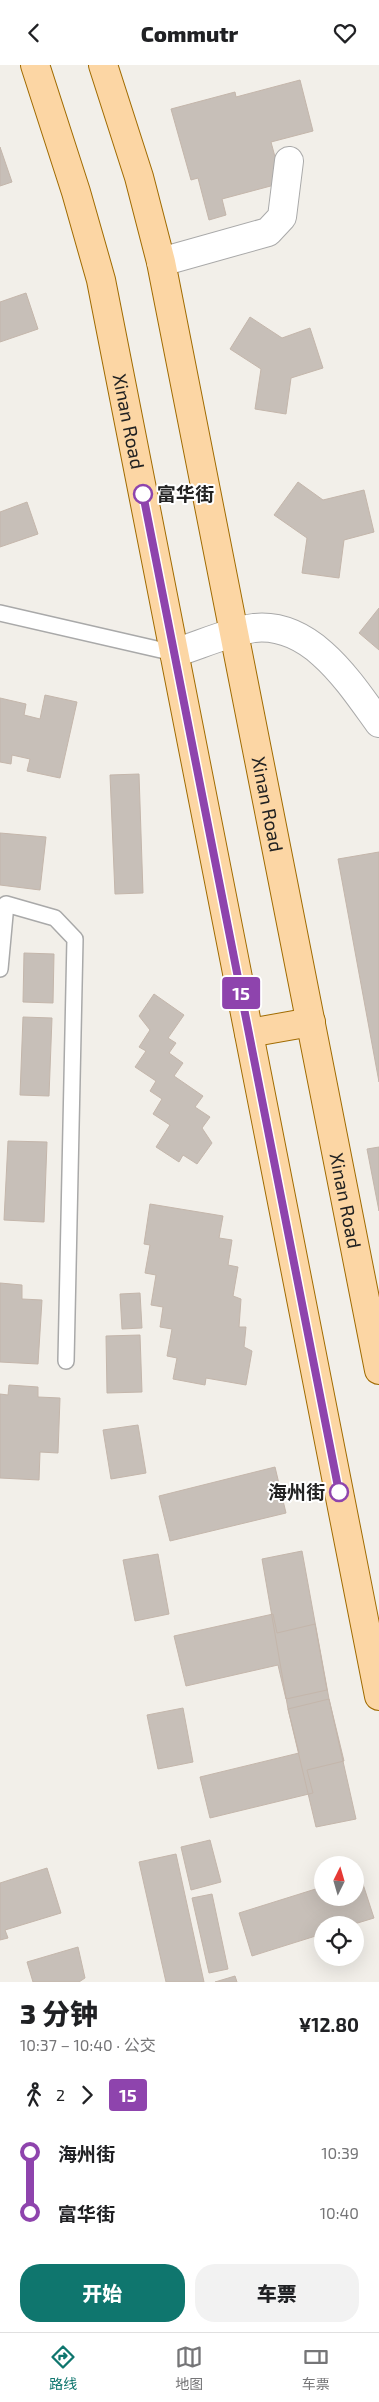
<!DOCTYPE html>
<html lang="zh">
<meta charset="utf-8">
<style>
body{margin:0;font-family:"Exo 2","Noto Sans SC",sans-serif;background:#f2f2f2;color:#202124;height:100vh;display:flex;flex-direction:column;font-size:19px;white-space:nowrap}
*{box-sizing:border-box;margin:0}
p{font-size:16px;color:#757577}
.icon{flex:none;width:28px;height:28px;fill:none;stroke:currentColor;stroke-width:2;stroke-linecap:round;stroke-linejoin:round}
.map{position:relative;height:1917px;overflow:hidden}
.drawer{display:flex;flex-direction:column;background:#fff;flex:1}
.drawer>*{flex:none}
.badge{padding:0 10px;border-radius:4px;font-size:18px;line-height:32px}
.needle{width:32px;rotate:5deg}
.tools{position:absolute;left:314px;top:1791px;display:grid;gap:10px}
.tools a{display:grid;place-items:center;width:50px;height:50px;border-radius:50%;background:#fff;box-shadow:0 5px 20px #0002;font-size:25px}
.map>.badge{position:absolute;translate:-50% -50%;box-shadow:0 0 0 2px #fff}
.legs{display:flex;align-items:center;gap:8px;height:55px;padding:0 20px;font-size:16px}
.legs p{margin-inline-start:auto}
.summary{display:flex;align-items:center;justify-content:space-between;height:85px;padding:0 20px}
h1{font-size:28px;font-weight:800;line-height:38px}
.button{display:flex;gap:10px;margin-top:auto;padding:10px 20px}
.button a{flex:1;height:58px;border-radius:20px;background:#0f766e;color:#fff;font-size:20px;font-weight:800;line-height:58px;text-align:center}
.button a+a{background:#f2f2f2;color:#202124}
ul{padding:0 20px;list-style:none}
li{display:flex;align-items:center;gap:18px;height:60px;font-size:19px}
li i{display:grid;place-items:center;width:8px;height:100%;margin:0 6px;background:currentColor}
li i::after{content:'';width:12px;height:12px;margin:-6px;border:4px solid;border-radius:50%;background:#fff}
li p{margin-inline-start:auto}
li:first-child i{background:linear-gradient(#0000 50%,currentColor 0)}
li:last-child i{background:linear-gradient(currentColor 50%,#0000 0)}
header{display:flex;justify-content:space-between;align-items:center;height:65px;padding:0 20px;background:#fff;font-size:22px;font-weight:800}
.tab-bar{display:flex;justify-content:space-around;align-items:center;height:70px;border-top:1px solid #e0e0e0;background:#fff;font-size:14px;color:#757577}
.tab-bar a{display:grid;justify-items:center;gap:2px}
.tab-bar .active{color:#0f766e}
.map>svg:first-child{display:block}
.building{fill:#c7bfb8;stroke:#c4b6ab}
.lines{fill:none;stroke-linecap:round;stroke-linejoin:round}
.service-casing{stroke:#a9a9a9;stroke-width:18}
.minor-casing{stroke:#a9a9a9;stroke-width:30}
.primary-casing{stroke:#a06b00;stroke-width:30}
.service{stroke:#fff;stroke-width:15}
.minor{stroke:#fff;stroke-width:28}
.primary{stroke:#fcd6a4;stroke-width:28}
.line-1-casing{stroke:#fff;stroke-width:11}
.line-1{stroke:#8e44ad;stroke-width:8}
.stop-1-dot{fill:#fff;stroke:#8e44ad;stroke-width:2.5}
.labels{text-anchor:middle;stroke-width:4;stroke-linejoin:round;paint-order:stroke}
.street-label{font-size:19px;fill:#222;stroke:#fff}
.stop-label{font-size:19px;font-weight:bold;fill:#222;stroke:#fff;text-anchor:start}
</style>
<header><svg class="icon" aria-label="back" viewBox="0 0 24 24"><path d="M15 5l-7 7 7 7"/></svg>Commutr<svg class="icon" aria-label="heart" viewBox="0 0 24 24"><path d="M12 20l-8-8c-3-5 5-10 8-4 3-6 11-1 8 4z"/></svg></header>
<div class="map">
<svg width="379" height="1917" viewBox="0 0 379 1917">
<rect width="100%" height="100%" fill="#f2efe9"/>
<path class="building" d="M300 15 313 66 271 77 282 118 222 134 226 150 209 155 198 113 191 115 171 44 235 27 236 32Z
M0 82 12 117 0 121Z
M26 228 38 264 0 277V237Z
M250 252 282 273 310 263 323 303 291 313 286 349 255 344 261 304 230 284Z
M298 417 323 435 364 425 374 467 344 475 339 513 302 508 307 473 274 450Z
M27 437 38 469 0 482V447Z
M379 543V585L359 568Z
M45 630 77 637 60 713 27 706 30 694 12 690 11 699 0 697V633L26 639 24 650 40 654Z
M139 709 143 828 115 829 110 710Z
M0 768 46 772 40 825 0 820Z
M379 787V1017L338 794Z
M24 888 54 889 53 938 23 937Z
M154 929 184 950 168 973 176 978 169 988 183 998 174 1011 203 1031 195 1042 210 1052 202 1063 212 1078 197 1099 183 1090 179 1097 156 1082 170 1060 153 1049 162 1034 150 1026 156 1016 135 1002 146 986 139 982 150 965 139 951Z
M23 952 52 953 49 1031 20 1030Z
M8 1076 47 1077 44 1157 4 1155Z
M379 1082V1146L367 1084Z
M150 1139 223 1151 219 1173 232 1175 228 1200 238 1202 233 1231 241 1234 239 1262H246L244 1282 252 1286 246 1320 206 1313 205 1320 173 1314 177 1293 167 1291 172 1264 160 1262 163 1242 151 1240 156 1210 145 1208 150 1180 144 1179Z
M0 1218 22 1220V1234L42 1235 38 1299 0 1297Z
M140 1228 142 1263 122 1264 120 1229Z
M140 1270 142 1327 107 1328 106 1271Z
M9 1320 38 1322V1332L60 1333 58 1388 40 1387 39 1415 0 1413V1329L8 1330Z
M138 1360 146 1408 111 1414 103 1365Z
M275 1402 286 1448 170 1476 159 1431Z
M302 1486 329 1634 356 1754 316 1762 288 1644 262 1494Z
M158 1489 169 1549 135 1556 123 1495Z
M273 1549 277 1568 315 1559 327 1625 286 1634 278 1600 186 1621 174 1571Z
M329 1634 344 1696 307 1705 313 1728 210 1753 200 1712 299 1688 288 1644Z
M183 1643 193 1697 158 1704 147 1650Z
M210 1775 221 1817 191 1825 181 1782Z
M176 1789 204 1917H166L139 1797Z
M47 1803 61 1848 5 1865 8 1873 0 1875V1818Z
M360 1810 374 1853 351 1860H322V1869L252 1891 239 1848 322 1822V1832H355V1812Z
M212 1829 228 1904 209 1908 192 1833Z
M78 1882 85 1913 79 1917H33L27 1897Z
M235 1911 237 1917H215Z"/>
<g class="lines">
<defs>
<path id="service" d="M0 548 174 588
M0 904 6 839 55 853 75 874 66 1296"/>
<path id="minor" d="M161 197 268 167 282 152 289 96
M174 588C197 581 231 566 254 563 312 557 350 618 379 658"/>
<g id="primary">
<path id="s1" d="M35 0 76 127 101 215 379 1631"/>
<path id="s2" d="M103 0 139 112 161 197 379 1305"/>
<path d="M249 968 311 957"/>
</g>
</defs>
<use href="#service" class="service-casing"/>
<use href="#minor" class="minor-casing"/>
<use href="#primary" class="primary-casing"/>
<use href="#service" class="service"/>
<use href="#minor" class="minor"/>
<use href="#primary" class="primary"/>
</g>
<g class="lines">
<defs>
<path id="line-1" d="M143 429 339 1427"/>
</defs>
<use href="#line-1" class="line-1-casing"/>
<use href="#line-1" class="line-1"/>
</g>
<g class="stop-1-dot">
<circle cx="143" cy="429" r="9"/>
<circle cx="339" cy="1427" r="9"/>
</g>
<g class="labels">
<g class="street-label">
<text dy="7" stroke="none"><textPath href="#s1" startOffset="369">Xinan Road</textPath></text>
<text dy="7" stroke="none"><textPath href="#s2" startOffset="758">Xinan Road</textPath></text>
<text dy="7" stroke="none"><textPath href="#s2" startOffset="1162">Xinan Road</textPath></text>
</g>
<g class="stop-label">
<text x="157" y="436">富华街</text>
<text x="325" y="1434" text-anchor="end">海州街</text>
</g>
</g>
</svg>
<div class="tools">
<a><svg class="needle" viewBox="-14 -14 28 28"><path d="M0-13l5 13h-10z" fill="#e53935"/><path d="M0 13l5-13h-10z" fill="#757577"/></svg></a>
<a><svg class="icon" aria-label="locate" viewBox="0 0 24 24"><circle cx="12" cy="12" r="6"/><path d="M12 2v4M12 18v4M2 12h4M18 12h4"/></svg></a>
</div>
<b class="badge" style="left:241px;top:928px;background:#8e44ad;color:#fff">15</b>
</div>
<section class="drawer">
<div class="summary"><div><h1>3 分钟</h1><p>10:37 – 10:40 · 公交</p></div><b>¥12.80</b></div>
<div class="legs"><svg class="icon" aria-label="walk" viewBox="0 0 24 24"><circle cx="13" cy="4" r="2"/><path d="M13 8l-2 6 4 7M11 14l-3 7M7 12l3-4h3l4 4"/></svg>2<svg class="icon" aria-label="forward" viewBox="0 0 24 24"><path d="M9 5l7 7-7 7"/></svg><b class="badge" style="background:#8e44ad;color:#fff">15</b></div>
<ul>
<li><i style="color:#8e44ad"></i><b>海州街</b><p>10:39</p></li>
<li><i style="color:#8e44ad"></i><b>富华街</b><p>10:40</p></li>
</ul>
<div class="button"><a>开始</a><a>车票</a></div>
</section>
<nav class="tab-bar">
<a class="active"><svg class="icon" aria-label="directions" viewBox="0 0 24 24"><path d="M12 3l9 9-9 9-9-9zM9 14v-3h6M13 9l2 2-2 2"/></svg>路线</a>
<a><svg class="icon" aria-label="map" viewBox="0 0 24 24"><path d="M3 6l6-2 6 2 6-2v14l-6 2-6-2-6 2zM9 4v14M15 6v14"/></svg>地图</a>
<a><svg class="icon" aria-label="tickets" viewBox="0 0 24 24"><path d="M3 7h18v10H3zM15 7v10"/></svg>车票</a>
</nav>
